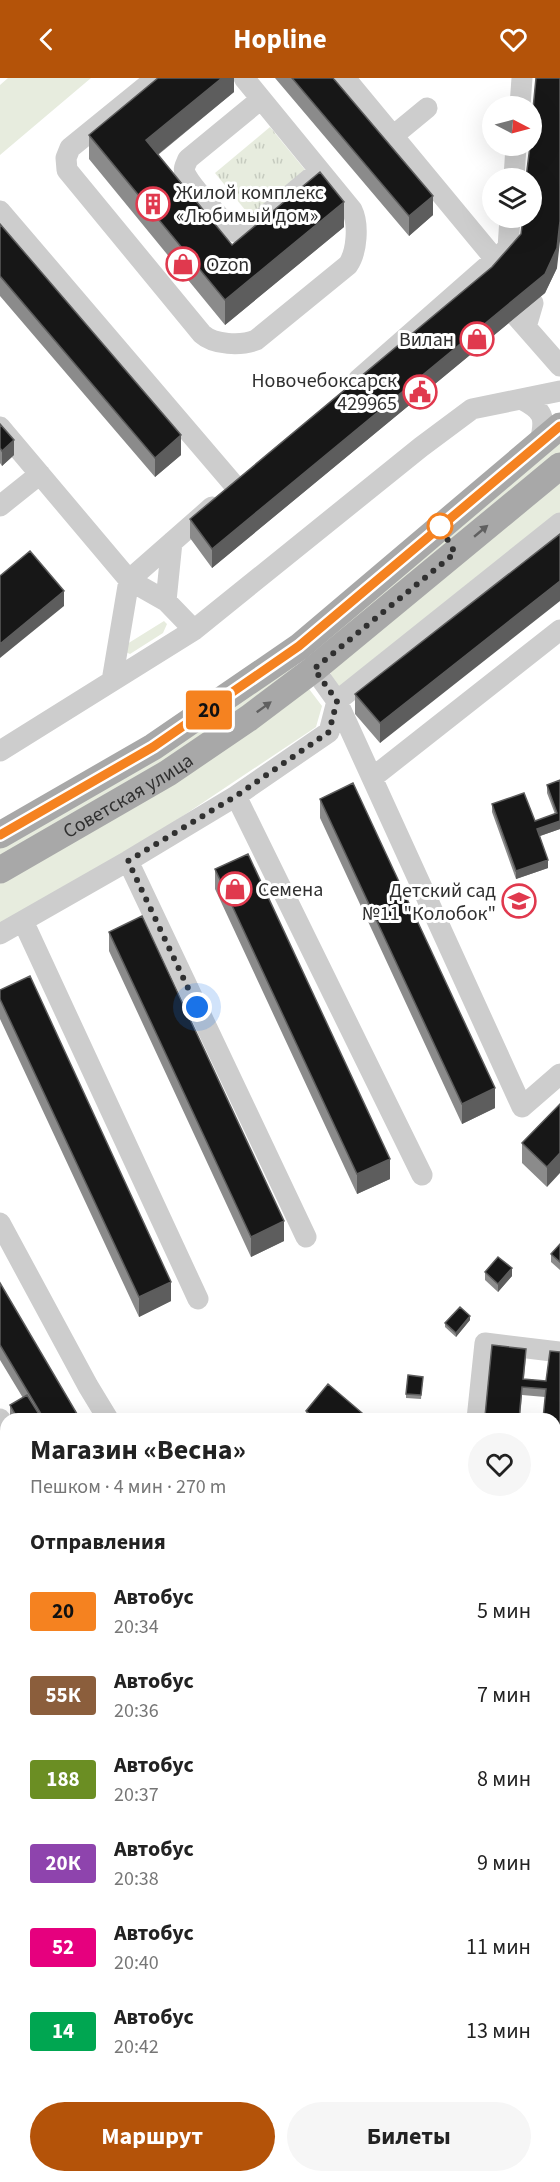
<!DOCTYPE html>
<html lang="ru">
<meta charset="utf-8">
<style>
body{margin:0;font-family:"Source Sans 3",sans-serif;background:#f6f6f6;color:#222;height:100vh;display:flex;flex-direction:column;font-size:22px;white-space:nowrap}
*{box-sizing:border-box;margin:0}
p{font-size:20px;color:#767676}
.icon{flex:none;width:33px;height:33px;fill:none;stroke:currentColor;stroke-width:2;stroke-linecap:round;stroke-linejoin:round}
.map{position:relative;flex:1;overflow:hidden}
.panel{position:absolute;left:0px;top:1335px;width:561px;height:770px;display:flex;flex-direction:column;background:#fff;border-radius:18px 18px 0 0;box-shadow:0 6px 24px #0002}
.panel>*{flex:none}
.badge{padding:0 12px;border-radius:4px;font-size:21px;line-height:39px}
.needle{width:39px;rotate:96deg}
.tools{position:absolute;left:482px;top:18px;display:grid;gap:12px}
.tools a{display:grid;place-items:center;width:60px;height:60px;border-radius:50%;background:#fff;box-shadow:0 6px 24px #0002;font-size:30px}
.you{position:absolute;width:30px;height:30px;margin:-15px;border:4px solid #fff;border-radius:50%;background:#1a73e8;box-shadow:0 0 0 9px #1a73e833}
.map>.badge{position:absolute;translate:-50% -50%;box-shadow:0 0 0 3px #fff}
h2{padding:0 30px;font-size:22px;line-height:54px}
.round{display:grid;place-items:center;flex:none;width:63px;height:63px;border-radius:32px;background:#f6f6f6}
.summary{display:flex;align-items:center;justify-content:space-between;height:102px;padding:0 30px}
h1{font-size:28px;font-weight:700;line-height:45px}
.cta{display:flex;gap:12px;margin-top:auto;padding:12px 30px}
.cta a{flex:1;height:69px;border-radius:36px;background:#b45309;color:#fff;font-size:24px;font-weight:700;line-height:69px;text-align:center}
.cta a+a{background:#f6f6f6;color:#222}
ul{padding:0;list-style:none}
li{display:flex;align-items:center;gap:18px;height:84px;padding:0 30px}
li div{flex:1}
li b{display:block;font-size:22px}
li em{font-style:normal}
li .badge{min-width:66px;font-weight:700;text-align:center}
header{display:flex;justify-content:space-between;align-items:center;height:78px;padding:0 30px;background:#b45309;color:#fff;font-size:27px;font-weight:700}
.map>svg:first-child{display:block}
.grass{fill:#e7ecde}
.park{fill:url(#park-tufts)}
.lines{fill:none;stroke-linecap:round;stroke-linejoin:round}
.minor{stroke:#cdcdcd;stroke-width:21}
.major{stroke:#a8a8a8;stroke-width:27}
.wall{fill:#8b8b8b}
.shaded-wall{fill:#5d5d5d}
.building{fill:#171717;stroke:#5d5d5d;stroke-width:1.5}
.oneway{fill:#606060}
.line-casing{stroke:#fff;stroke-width:14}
.line{stroke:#f58220;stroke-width:9}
.walk{stroke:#303030;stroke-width:6;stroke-dasharray:0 10.8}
.stop-dot{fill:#fff;stroke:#f58220;stroke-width:3}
.labels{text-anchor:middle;stroke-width:6;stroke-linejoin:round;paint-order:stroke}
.poi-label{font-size:20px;fill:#303030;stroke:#fff;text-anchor:start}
.street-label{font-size:20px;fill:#303030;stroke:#fff}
</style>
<header><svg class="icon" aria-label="back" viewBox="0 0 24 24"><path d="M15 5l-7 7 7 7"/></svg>Hopline<svg class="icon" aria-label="heart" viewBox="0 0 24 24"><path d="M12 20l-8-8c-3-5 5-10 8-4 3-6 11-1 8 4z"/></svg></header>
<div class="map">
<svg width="560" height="2104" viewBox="0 0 560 2104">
<defs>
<pattern id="park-tufts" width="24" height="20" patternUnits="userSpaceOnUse" patternTransform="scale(1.5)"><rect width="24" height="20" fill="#e7ecde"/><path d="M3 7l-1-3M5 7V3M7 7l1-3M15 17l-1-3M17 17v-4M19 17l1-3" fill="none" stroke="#c6cbbf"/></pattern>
</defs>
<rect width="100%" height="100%" fill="#fff"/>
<path class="grass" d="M8 0H91L0 77V7Z
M560 363V375L319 576 312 566Z
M560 397V437L340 613 329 600 335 583Z
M164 543 167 546 163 555 130 576 119 571Z
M293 583 298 590 204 659 0 780V769Z
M306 607 322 628 316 649 126 776 0 845V801Z
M560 2080V2104H541L546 2099 555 2098V2086Z"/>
<path class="park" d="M270 49 306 93 250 138 215 95Z"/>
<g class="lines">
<path class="minor" d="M156 0 70 70 66 80 67 92 202 256C214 267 241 268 256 262L348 187C357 174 359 146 352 132L244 0
M345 0 504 192
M261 21 188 81C186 86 183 90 185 95 190 108 222 141 232 153L239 155 247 153 319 93
M520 28 522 0
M393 58 427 30
M514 100 516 68
M0 133 235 408
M517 239 560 288
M526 249 533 225
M358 302 508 170 510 140
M521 321C544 333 546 339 540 364
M0 349 129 502 166 523 194 552
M0 428 40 396
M166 523 172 464
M314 591 337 623 522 1029 560 996
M112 603 129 502 212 429
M0 673 194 552 421 369 472 331 560 313
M372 700 560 552
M236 718 422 1097
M128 783 306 1159
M23 843 198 1221
M0 856 128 783 236 718 329 654 337 623 560 445
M0 1145 88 1308 108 1341
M0 1341 6 1351
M477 1341 485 1265 560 1274
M555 1390 560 1391
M555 1742 560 1746
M555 1868 560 1873
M555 2058 560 2052
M164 2098 166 2104
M372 2098 375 2104
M519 2104 523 2098"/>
<g class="major">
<path d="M0 757 153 669 299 569 560 348"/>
<path id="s1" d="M0 792 168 695 249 640 314 591 560 388"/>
</g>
</g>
<path class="wall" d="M234 0V14L158 77 232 167 344 149 225 247 89 81V57Z
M275 0H333L433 137 409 158Z
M0 146 181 377 155 399 0 218Z
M521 156 557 190 545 215 212 490 190 460V441L492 189Z
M0 346 14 377 2 388 0 385Z
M560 456 380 665 355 636V616Z
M560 702V751L540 758 548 790 516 801 492 734V726L535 743 555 736 547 715V707Z
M320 721 495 1030 462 1046 320 740Z
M215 791 390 1101 357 1116 215 811Z
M109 854 284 1163 251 1179 109 873Z
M0 912 171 1223 139 1239 0 941Z
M560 1026 547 1109 522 1085V1065Z
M560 1166V1192L551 1184V1176Z
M485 1194 512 1198 498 1214 485 1202Z
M0 1205 80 1341H12L10 1339V1327L23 1320 0 1282Z
M470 1242 456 1259 445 1249V1245Z
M492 1267 526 1279 524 1301 546 1303 560 1274V1380H555V1341L545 1319 522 1317 520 1341H485Z
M423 1299 421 1321 406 1320V1316Z
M306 1333 369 1341H306Z
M6 1672V1741H5L3 1736 0 1737Z
M0 1908 6 1919V1962L0 1951Z
M555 1921 560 1925V1983L555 1979Z
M292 2098H337L340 2104H295Z
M379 2098H433L428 2104H379Z
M464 2098H476L471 2104Z"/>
<path class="shaded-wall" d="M222 0H234V14L146 86V62Z
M433 118V137L409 158V138Z
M344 124V149L225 247V222Z
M560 143V163L557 190 545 215 212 490V471Z
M181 357V377L155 399V380Z
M14 362V377L2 388V373Z
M560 503V523L380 665V645Z
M64 513V528L0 580V566Z
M560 743V751L537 759V751Z
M548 782V790L516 801V793Z
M495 1010V1030L462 1046V1026Z
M560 1075V1095L547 1109V1089Z
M390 1081V1101L357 1116V1096Z
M284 1143V1163L251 1179V1159Z
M512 1190V1198L498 1214V1206Z
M171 1204V1223L139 1239V1219Z
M470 1238V1242L456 1259V1255Z
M3 1721V1736L0 1737V1722Z
M559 1895V1910L555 1915V1900Z
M412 2098H433L428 2104H408Z
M471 2098H476L471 2104Z"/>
<path class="building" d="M158 0H222L146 62 232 167 320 94 344 124 225 222 89 57Z
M292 0H333L433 118 409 138Z
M536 0H560V143L557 170 545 196 212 471 190 441 492 189 521 156 523 140H531V100H526L530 68H531V52Z
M0 146 181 357 155 380 0 198Z
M0 346 14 362 2 373 0 370Z
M560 456V503L380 645 355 616Z
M30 473 64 513 0 566V498Z
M560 702V743L537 751 548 782 516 793 492 726 524 715 535 743 557 735 547 707Z
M353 705 495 1010 462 1026 320 721Z
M248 776 390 1081 357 1096 215 791Z
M142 838 284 1143 251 1159 109 854Z
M30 898 171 1204 139 1219 0 921V912Z
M560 1026V1075L547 1089 522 1065Z
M560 1166V1184L551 1176Z
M498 1179 512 1190 498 1206 485 1194Z
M0 1205 80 1341H44L0 1267Z
M460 1229 470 1238 456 1255 445 1245Z
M492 1267 526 1271 523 1301 546 1303 550 1273 560 1274V1372H555V1341H543L546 1311 522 1309 519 1341 485 1338Z
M408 1297 423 1299 421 1317 406 1316Z
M328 1306 369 1341H316L306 1333Z
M27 1317 42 1341H18L10 1327Z
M6 1672V1726L5 1727 3 1721 0 1722V1675Z
M555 1892 559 1895 555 1900Z
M0 1908 6 1919V1958L0 1947Z
M555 1921 560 1925V1971L555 1967Z
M300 2098H337L340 2104H302Z
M402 2098H412L408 2104Z"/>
<defs><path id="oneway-solid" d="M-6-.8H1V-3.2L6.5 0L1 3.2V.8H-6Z" transform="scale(1.5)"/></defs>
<g class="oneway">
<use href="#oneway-solid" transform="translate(481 453) rotate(-40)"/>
<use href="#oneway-solid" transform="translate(264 629) rotate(-36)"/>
</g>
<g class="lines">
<defs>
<path id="line" d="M0 757 153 669 299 568 560 348"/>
</defs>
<use href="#line" class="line-casing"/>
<use href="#line" class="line"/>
<path class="walk" d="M197 929 128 783 236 718 329 654 337 623 314 591 455 475 440 448"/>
</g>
<defs>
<symbol id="building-ring" viewBox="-11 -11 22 22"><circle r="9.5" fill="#fff" stroke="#e0394e" stroke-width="1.5"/><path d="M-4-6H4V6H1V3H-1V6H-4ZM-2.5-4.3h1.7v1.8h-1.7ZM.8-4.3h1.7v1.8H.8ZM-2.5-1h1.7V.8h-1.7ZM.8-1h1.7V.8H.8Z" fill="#e0394e"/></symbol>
<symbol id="shop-ring" viewBox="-11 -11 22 22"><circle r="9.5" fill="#fff" stroke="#e0394e" stroke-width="1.5"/><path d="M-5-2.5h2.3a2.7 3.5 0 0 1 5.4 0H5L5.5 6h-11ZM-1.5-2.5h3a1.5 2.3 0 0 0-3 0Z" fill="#e0394e"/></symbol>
<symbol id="civic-ring" viewBox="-11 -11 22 22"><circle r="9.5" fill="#fff" stroke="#e0394e" stroke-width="1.5"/><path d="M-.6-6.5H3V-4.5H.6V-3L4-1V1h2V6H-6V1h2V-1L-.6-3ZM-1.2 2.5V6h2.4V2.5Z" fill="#e0394e"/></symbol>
<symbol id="school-ring" viewBox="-11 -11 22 22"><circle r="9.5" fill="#fff" stroke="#e0394e" stroke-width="1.5"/><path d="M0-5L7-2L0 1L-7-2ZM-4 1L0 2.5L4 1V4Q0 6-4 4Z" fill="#e0394e"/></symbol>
</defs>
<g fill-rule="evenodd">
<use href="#building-ring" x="134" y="107" width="38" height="38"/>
<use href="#shop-ring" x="164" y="167" width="38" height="38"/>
<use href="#shop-ring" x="458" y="242" width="38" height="38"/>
<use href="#civic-ring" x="401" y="295" width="38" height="38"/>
<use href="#shop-ring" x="216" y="792" width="38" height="38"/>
<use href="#school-ring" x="500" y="804" width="38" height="38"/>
</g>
<circle class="stop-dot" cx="440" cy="448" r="12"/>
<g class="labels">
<g class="poi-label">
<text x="176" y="121">Жилой комплекс<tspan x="176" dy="23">«Любимый дом»</tspan></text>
<text x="206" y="193">Ozon</text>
<text x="454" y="268" text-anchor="end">Вилан</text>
<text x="397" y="309" text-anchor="end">Новочебоксарск<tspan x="397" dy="23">429965</tspan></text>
<text x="258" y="818">Семена</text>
<text x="496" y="819" text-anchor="end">Детский сад<tspan x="496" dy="23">№11 "Колобок"</tspan></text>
</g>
<g class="street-label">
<text dy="7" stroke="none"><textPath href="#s1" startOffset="148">Советская улица</textPath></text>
</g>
</g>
</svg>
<div class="tools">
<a><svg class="needle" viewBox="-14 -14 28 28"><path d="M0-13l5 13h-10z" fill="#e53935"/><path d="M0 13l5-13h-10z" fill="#767676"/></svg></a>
<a><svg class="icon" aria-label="layers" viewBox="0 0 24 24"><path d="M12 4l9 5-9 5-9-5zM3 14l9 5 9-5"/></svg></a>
</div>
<div class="you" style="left:197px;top:929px"></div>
<b class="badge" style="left:209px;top:632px;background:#f58220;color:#111">20</b>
<section class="panel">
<div class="summary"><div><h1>Магазин «Весна»</h1><p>Пешком · 4 мин · 270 m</p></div><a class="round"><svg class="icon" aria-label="heart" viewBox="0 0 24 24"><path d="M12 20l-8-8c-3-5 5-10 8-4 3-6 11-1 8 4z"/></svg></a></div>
<h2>Отправления</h2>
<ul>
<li><span class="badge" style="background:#f58220;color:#111">20</span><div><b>Автобус</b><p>20:34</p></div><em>5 мин</em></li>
<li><span class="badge" style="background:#8b5e3c;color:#fff">55К</span><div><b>Автобус</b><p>20:36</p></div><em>7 мин</em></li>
<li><span class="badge" style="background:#6b8e23;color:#fff">188</span><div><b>Автобус</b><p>20:37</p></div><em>8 мин</em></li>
<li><span class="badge" style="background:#8e44ad;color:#fff">20К</span><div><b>Автобус</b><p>20:38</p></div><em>9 мин</em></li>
<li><span class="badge" style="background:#e6007e;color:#fff">52</span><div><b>Автобус</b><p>20:40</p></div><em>11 мин</em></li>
<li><span class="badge" style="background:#00a651;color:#fff">14</span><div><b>Автобус</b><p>20:42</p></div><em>13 мин</em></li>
</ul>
<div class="cta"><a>Маршрут</a><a>Билеты</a></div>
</section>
</div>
